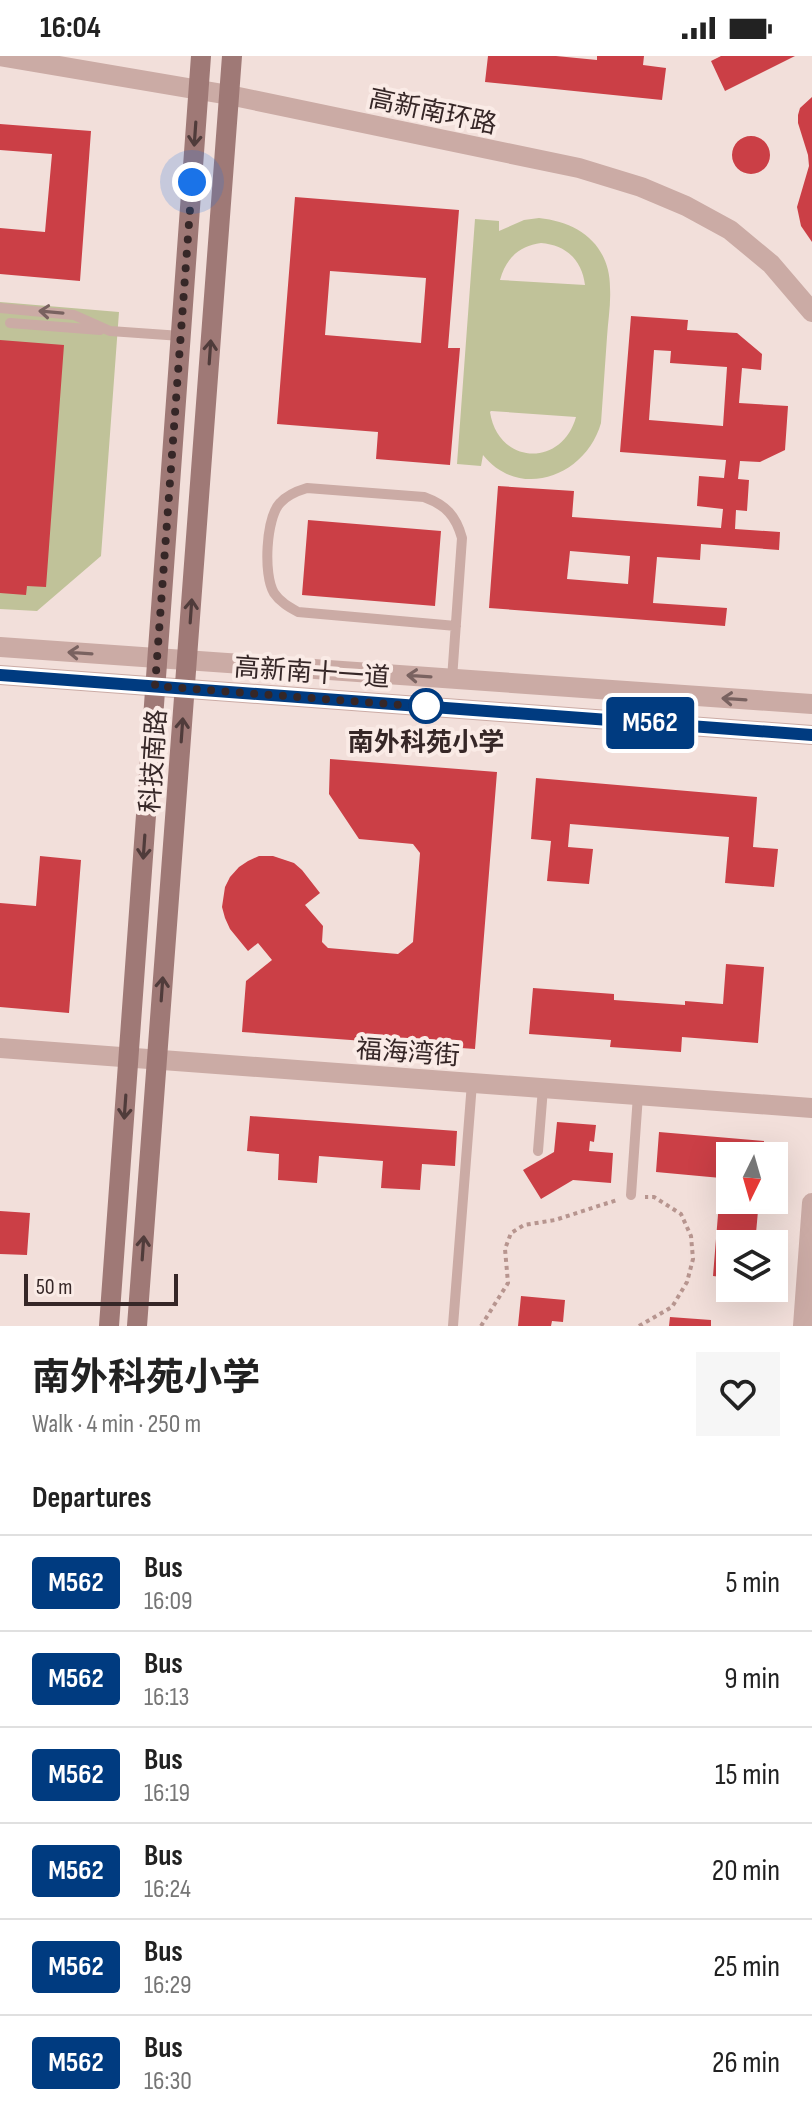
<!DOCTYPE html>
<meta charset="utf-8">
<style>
body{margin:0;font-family:"Sofia Sans Condensed","Noto Sans SC",sans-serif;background:#f6f6f6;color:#222;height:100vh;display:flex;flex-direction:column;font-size:30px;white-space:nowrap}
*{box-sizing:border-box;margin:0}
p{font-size:26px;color:#767676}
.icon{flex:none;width:44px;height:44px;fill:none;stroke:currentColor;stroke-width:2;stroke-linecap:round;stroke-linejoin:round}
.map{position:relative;height:1270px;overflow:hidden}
.panel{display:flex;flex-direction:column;background:#fff;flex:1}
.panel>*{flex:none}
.badge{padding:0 16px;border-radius:6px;font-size:28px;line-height:52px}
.needle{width:52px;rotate:185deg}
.controls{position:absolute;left:716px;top:1086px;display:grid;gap:16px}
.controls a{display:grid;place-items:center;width:72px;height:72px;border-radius:0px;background:#fff;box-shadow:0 8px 32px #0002;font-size:40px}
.scale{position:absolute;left:24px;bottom:20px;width:154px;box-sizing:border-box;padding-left:8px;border:4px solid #362727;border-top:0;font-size:22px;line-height:28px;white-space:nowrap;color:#362727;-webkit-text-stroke:6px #faebe6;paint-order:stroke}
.you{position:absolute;width:40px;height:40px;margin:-20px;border:6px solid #fff;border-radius:50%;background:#1a73e8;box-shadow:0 0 0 12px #1a73e833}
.map>.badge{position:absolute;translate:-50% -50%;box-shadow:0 0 0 4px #fff}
h2{padding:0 32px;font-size:30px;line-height:72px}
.round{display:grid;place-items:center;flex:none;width:84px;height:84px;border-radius:0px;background:#f6f6f6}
.head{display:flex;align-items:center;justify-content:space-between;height:136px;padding:0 32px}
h1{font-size:38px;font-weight:700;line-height:60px}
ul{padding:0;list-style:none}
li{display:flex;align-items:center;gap:24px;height:96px;padding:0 32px;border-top:2px solid #e0e0e0}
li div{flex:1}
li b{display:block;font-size:30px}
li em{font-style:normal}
li .badge{min-width:88px;font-weight:700;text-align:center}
.status{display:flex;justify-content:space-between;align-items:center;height:56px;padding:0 40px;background:#fff;direction:ltr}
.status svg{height:22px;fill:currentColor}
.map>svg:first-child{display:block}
.pitch{fill:#c0c299;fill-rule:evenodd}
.building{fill:#cb3f46;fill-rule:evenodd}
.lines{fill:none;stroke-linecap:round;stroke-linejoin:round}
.path{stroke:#b7958f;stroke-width:4;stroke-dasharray:4 4;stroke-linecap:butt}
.service{stroke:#cbaba5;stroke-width:10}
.minor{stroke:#cbaba5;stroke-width:20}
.tertiary{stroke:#cbaba5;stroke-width:20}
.secondary{stroke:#9f7976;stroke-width:20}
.oneway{stroke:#503c3b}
.oneway2{stroke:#796260}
.line-casing{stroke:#fff;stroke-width:18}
.line{stroke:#003b80;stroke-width:12}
.walk{stroke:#362727;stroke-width:8;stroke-dasharray:0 14.4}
.stop-dot{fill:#fff;stroke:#003b80;stroke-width:4}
.labels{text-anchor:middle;stroke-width:8;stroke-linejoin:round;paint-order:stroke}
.street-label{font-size:26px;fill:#362727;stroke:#faebe6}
.stop-label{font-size:26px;font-weight:bold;fill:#362727;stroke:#faebe6}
</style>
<div class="status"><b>16:04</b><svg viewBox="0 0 49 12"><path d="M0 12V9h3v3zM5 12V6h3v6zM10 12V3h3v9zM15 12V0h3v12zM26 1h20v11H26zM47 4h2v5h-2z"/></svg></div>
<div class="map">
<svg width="812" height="1270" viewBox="0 0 812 1270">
<rect width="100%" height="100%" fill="#f2dfda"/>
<path class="pitch" d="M539 162C579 166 610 189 610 232 611 248 608 265 607 281 605 310 603 338 601 367 586 420 520 445 483 399L481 410 457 408 475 163 499 165V175L524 164ZM541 187C566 189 582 204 585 229L500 224C506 202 519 190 541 187ZM490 356 491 355 576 361C562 412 498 409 490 356Z
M0 246 119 256 101 500 37 555 0 553Z"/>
<path class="building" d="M488 0H556L597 4V0H644L643 9 666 12 662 44 485 26Z
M721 0H795L725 35 711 5Z
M812 41V186L801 170 797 151 809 110 808 99 798 67V59L800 52Z
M0 68 91 75 80 225 0 218V172L45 176 52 98 0 94Z
M732 99a19 19 0 1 1 38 0a19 19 0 1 1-38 0Z
M295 141 459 154 448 292H460L450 409 376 403 378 376 277 368ZM330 215 426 222 421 287 325 279Z
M631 260 688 264 687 274 737 277 762 298 761 314 742 312 739 347 788 350 785 394 760 406 740 405 738 423 749 424 747 455 736 454 735 473 780 476 779 494 701 488 700 504 657 501 653 547 727 552 725 570 489 552 498 430 574 435 572 461 721 472 723 453 697 450 699 420 724 422 726 404 620 396ZM654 294 671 295 670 307 727 311 723 370 649 364ZM570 495 630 500 628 528 567 523Z
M0 284 64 289 46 531 27 530 26 539 0 537Z
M308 464 441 475 435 550 302 539Z
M330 703 497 716 475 993 242 976 246 925 272 904 258 887 248 895 230 873 225 862 222 851 225 831 230 821 239 811 248 805 259 800H273L294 807 302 814 320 837 305 849 323 870 322 886 328 892 398 898 413 886 420 797 413 788 359 783 329 738Z
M536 722 757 741 753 791 778 793 774 831 725 827 729 781 570 768 568 791 593 793 589 828 547 825 551 785 531 783Z
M40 800 81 804 69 957 0 951V847L36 850Z
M726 908 764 911 758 987 682 981 681 996 610 991 611 984 529 978 533 932 614 938V944L685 949V945L723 948Z
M250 1060 457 1075 455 1110 422 1108 420 1134 381 1132 383 1105 319 1100 317 1127 278 1124 279 1098 247 1095Z
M557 1066 596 1069 594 1086 590 1085 589 1095 613 1097 611 1127 573 1124 541 1143 523 1114 554 1096Z
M659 1076 764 1085 763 1100H730V1144H759L755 1188H730V1222L713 1220 721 1122 656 1116Z
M0 1155 30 1157 27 1199 0 1198Z
M521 1240 565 1244 563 1266 552 1265 551 1270H518Z
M670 1261 711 1264V1270H669Z"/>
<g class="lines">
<path class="path" d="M481 1270 508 1227 505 1193 511 1177 524 1169 555 1164 617 1144
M639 1270 672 1251 687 1226 693 1203 691 1180 681 1158 654 1141H645"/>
<path class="service" d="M0 252 74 259 110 275 181 280
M10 267 100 274
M452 623 462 482C456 460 446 449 424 441L307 432C297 435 287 439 280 447 266 462 263 519 274 537 280 546 289 551 298 556L456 570
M538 1095 543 1032
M631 1139 638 1039
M453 1270 472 1027"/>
<path class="minor" d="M0 992 812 1052"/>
<path class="tertiary" d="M0 0 229 39 579 112 641 131 686 150 730 174 771 208 812 256
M0 591 812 648
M0 619 812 679
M803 1270 812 1147"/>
<path class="secondary" d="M109 1270 201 0
M137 1270 232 0"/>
</g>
<defs><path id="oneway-shaft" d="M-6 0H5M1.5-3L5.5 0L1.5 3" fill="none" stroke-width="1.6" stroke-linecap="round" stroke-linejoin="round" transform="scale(2)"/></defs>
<g class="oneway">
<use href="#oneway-shaft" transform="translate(195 78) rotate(94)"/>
<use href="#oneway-shaft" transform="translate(210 296) rotate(-86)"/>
<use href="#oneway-shaft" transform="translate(191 555) rotate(-86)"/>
<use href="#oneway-shaft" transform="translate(182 674) rotate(-86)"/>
<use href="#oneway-shaft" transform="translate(144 791) rotate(94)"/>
<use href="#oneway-shaft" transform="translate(162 933) rotate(-86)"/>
<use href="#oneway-shaft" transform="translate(125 1051) rotate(94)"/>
<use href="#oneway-shaft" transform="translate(143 1192) rotate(-86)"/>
</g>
<g class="oneway2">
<use href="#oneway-shaft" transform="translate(51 256) rotate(-175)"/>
<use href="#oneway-shaft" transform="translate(80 597) rotate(-176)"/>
<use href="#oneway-shaft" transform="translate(419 620) rotate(-176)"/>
<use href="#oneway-shaft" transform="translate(734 643) rotate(-176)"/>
</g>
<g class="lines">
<defs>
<path id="line" d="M0 619 812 679"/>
</defs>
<use href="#line" class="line-casing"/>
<use href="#line" class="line"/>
<path class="walk" d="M192 126 155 630 428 651 426 650"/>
</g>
<circle class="stop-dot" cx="426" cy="650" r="16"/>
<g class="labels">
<g class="street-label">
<text transform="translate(433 55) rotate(12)" y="9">高新南环路</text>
<text transform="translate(312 616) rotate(4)" y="9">高新南十一道</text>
<text transform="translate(153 705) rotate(-86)" y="9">科技南路</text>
<text transform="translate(408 996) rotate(4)" y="9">福海湾街</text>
</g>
<g class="stop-label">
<text x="426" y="695">南外科苑小学</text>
</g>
</g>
</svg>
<div class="controls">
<a><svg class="needle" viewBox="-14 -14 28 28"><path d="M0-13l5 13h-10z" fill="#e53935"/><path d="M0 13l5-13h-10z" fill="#767676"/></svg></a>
<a><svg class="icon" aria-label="layers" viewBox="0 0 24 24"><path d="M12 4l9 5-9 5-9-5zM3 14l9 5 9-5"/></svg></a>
</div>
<div class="scale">50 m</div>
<div class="you" style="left:192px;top:126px"></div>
<b class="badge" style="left:650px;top:667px;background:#003b80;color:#fff">M562</b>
</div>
<section class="panel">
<div class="head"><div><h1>南外科苑小学</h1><p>Walk · 4 min · 250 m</p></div><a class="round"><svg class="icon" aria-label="heart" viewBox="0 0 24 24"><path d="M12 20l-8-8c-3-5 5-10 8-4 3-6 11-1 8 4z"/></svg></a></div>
<h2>Departures</h2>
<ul>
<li><span class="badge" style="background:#003b80;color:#fff">M562</span><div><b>Bus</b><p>16:09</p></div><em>5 min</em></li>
<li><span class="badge" style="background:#003b80;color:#fff">M562</span><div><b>Bus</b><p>16:13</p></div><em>9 min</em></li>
<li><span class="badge" style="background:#003b80;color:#fff">M562</span><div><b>Bus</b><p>16:19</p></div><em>15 min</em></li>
<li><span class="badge" style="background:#003b80;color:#fff">M562</span><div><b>Bus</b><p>16:24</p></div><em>20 min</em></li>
<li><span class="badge" style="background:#003b80;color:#fff">M562</span><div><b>Bus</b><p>16:29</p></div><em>25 min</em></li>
<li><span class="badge" style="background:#003b80;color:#fff">M562</span><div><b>Bus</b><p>16:30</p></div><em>26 min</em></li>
</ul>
</section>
